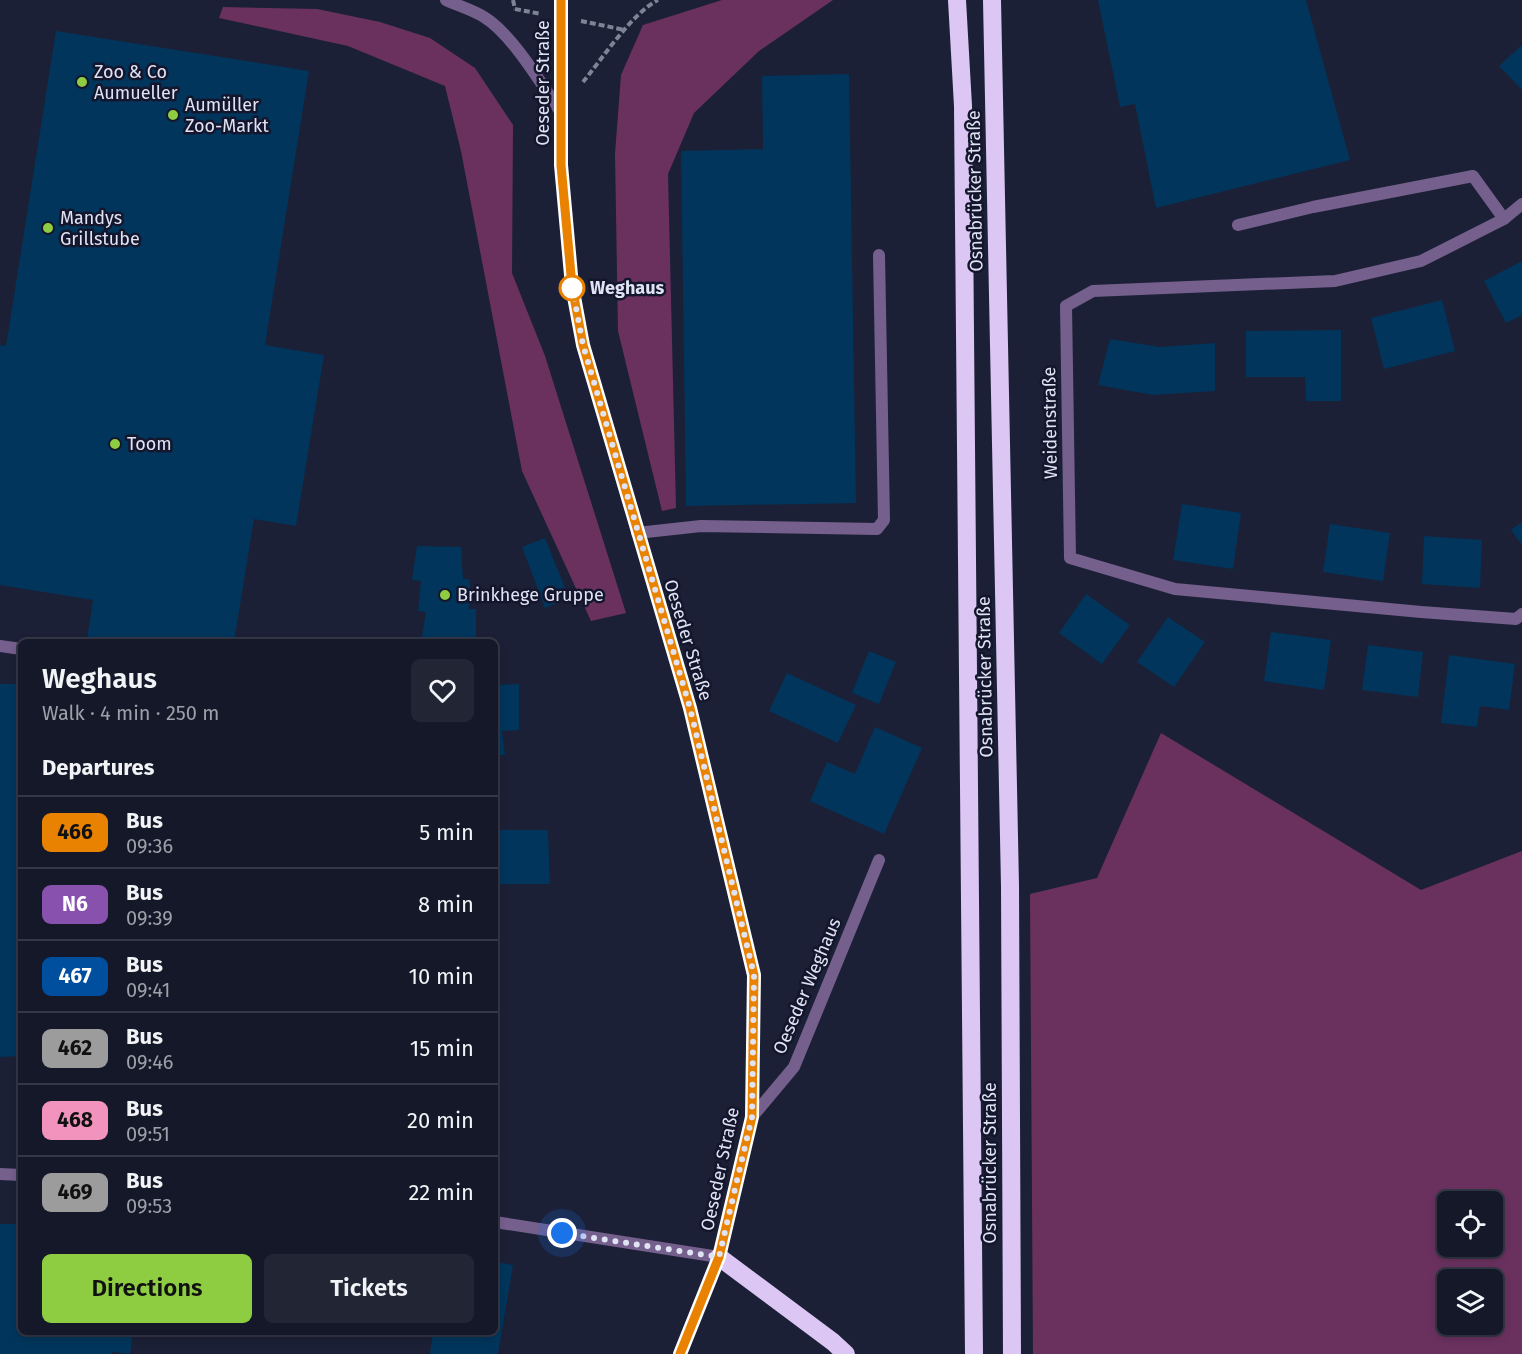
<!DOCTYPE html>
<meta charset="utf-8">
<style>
body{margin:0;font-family:"Fira Sans",sans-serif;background:#222534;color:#f1f3f6;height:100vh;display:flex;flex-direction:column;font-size:22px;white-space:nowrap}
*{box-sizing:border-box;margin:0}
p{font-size:20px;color:#9da0a8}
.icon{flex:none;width:33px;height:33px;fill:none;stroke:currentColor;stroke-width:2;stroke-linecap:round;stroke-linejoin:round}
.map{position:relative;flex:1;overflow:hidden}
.side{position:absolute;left:18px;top:639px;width:480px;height:696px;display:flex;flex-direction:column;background:#151828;border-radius:9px;box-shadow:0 3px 9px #0003,0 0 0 2px #343745}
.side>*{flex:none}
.badge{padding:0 12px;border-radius:9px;font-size:21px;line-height:39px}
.tools{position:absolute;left:1437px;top:1191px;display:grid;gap:12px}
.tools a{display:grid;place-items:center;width:66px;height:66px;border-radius:9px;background:#151828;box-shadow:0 3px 9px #0003,0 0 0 2px #343745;font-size:30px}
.you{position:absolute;width:30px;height:30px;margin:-15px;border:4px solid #fff;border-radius:50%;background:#1a73e8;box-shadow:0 0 0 9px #1a73e833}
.map>.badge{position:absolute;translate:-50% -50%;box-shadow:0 0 0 3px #fff}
h2{padding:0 24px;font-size:22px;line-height:54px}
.round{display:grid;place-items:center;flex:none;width:63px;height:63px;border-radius:9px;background:#222534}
.headline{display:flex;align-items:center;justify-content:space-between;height:102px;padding:0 24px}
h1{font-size:28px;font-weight:600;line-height:45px}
.cta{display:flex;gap:12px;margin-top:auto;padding:12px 24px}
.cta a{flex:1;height:69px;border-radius:9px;background:#8ecd42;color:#111;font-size:24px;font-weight:600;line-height:69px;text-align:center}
.cta a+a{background:#222534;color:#f1f3f6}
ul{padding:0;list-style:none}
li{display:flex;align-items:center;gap:18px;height:72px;padding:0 24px;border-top:2px solid #343745}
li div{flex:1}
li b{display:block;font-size:22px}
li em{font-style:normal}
li .badge{min-width:66px;font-weight:700;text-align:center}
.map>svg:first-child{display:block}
.green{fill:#6a315f;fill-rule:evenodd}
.building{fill:#01355b}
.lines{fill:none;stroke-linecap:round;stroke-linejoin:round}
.path{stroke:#7f8396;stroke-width:4;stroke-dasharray:6 3;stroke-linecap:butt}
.lane{stroke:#755f8c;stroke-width:12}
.street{stroke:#755f8c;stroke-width:12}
.secondary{stroke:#a581ca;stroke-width:12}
.highway{stroke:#dbc6f4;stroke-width:18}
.line-casing{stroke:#fff;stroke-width:14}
.line{stroke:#e88200;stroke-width:9}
.walk{stroke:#e0e3f3;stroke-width:6;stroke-dasharray:0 10.8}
.poi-dot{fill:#8ecd42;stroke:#13162c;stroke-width:2}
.stop-dot{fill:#fff;stroke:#e88200;stroke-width:3}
.labels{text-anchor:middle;stroke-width:5;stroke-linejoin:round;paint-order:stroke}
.poi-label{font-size:18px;fill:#e0e3f3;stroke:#13162c;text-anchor:start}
.street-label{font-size:18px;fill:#e0e3f3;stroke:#13162c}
.stop-label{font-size:18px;font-weight:bold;fill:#e0e3f3;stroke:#13162c;text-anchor:start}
</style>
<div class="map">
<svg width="1522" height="1354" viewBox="0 0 1522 1354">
<rect width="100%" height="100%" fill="#1c2036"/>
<path class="green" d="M722 0H833L759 51 694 113 668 174 676 508 662 511 618 331 615 154 621 75 643 25Z
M223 7 317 9 380 22 430 38 475 68 513 125 512 273 545 356 626 613 591 621 522 471 461 151 445 86 348 46 219 18Z
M1161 733 1421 890 1522 851V1354H1033L1030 894 1097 878ZM1448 1202H1492V1246H1448ZM1448 1280H1492V1324H1448Z"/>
<path class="building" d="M1098 0H1306L1350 160 1156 208 1135 104 1120 107Z
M56 31 309 71 265 345 324 355 296 526 254 519 234 642H101L87 640 93 600 0 585V345L6 346Z
M1522 45V90L1499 66Z
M849 74 856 503 686 506 681 151 763 149 762 76Z
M1522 261V315L1506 323 1484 281Z
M1442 300 1455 351 1384 369 1371 318Z
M1341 330V401H1306L1305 377H1246V331Z
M1110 339 1160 347 1215 343V391L1153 395 1098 385Z
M1182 504 1241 513 1233 569 1173 560Z
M1522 522V545L1511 530Z
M1330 524 1390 533 1383 581 1323 572Z
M1424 536 1482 540 1480 588 1422 584Z
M545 538 569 598 545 608 522 547Z
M417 546 461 547 463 579H470L469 609H476V639H482V642H421L426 612 418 611 421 581 412 580Z
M1086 594 1130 625 1102 664 1059 633Z
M1168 617 1205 642 1174 687 1137 662Z
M1271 632 1331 640 1324 690 1264 681Z
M1368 645 1423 652 1418 697 1362 690Z
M869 651 896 662 879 704 852 693Z
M1449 655 1515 664 1509 710 1480 706 1477 727 1441 723Z
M787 673 856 705 838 743 769 711Z
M0 684H21V1056L0 1057Z
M519 684V730L502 731 505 755H495V685Z
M875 727 922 748 884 834 810 801 827 762 855 774Z
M495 830H548L550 884H495Z
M0 1224H21V1332H133L130 1354 112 1352V1354H0Z
M495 1262 513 1265 498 1354H430L433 1332H495Z"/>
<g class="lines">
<path class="path" d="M513 0 515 9
M515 9 541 14
M581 21 625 30
M583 82C602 59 632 13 658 0"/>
<path class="lane" d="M1238 225 1313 207 1473 176 1504 219
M637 533 701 526 877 529 884 520 879 255
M0 646 21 649
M752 1117 794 1067 879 860"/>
<path class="street" d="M446 0C459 6 473 10 484 17 512 34 541 84 560 111
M1522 204 1504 219 1421 261 1335 281 1093 291 1066 306 1070 558 1175 589 1421 612 1516 619 1522 614
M0 1174 21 1175
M495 1222 719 1257"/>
<path class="secondary" d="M561 0V165L572 286 583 345 690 708 754 976 752 1117 719 1257 680 1354"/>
<path class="highway" d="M957 0 963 106 974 1354
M992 0 1010 886 1012 1354
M719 1257 833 1342 846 1354"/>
</g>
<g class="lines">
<defs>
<path id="line" d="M561 0V165L572 286 583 345 690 708 754 975 752 1117 719 1257 680 1354"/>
</defs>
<use href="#line" class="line-casing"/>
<use href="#line" class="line"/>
<path class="walk" d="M562 1233 719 1257 752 1117 754 975 690 708 583 345 572 286V288"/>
</g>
<g class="poi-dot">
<circle cx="82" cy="82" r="6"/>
<circle cx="173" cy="115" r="6"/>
<circle cx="48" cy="228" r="6"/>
<circle cx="115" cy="444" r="6"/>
<circle cx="445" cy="595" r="6"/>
</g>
<circle class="stop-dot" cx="572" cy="288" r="12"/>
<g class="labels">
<g class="poi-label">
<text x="94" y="78">Zoo &amp; Co<tspan x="94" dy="21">Aumueller</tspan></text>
<text x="185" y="111">Aumüller<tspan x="185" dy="21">Zoo-Markt</tspan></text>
<text x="60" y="224">Mandys<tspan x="60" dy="21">Grillstube</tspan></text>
<text x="127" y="450">Toom</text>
<text x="457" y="601">Brinkhege Gruppe</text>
</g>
<g class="street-label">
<text transform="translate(543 83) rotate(-90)" y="6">Oeseder Straße</text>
<text transform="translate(975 191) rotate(-91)" y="6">Osnabrücker Straße</text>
<text transform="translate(1050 423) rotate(-91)" y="6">Weidenstraße</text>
<text transform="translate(688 640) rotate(73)" y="6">Oeseder Straße</text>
<text transform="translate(985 677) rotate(-91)" y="6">Osnabrücker Straße</text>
<text transform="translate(807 986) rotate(-67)" y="6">Oeseder Weghaus</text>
<text transform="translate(990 1163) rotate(-90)" y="6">Osnabrücker Straße</text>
<text transform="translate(720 1169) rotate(-78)" y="6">Oeseder Straße</text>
</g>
<g class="stop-label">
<text x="590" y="294">Weghaus</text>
</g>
</g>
</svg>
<div class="tools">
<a><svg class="icon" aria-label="locate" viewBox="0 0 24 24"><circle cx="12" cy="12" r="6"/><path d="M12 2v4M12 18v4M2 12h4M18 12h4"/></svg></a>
<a><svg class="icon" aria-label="layers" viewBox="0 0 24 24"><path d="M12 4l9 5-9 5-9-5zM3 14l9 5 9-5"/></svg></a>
</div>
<div class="you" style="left:562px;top:1233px"></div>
<section class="side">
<div class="headline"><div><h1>Weghaus</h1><p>Walk · 4 min · 250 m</p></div><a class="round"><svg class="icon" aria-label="heart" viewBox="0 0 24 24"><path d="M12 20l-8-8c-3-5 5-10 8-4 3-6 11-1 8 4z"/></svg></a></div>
<h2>Departures</h2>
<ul>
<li><span class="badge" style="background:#e88200;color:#111">466</span><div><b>Bus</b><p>09:36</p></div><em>5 min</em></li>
<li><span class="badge" style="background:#8951ae;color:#fff">N6</span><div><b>Bus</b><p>09:39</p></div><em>8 min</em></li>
<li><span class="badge" style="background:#004e9e;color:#fff">467</span><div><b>Bus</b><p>09:41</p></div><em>10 min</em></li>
<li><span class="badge" style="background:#9c9c9d;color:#111">462</span><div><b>Bus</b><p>09:46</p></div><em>15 min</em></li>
<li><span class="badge" style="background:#f193bd;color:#111">468</span><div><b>Bus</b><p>09:51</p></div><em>20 min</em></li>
<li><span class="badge" style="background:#9c9c9d;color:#111">469</span><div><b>Bus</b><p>09:53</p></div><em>22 min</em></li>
</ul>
<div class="cta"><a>Directions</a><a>Tickets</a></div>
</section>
</div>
